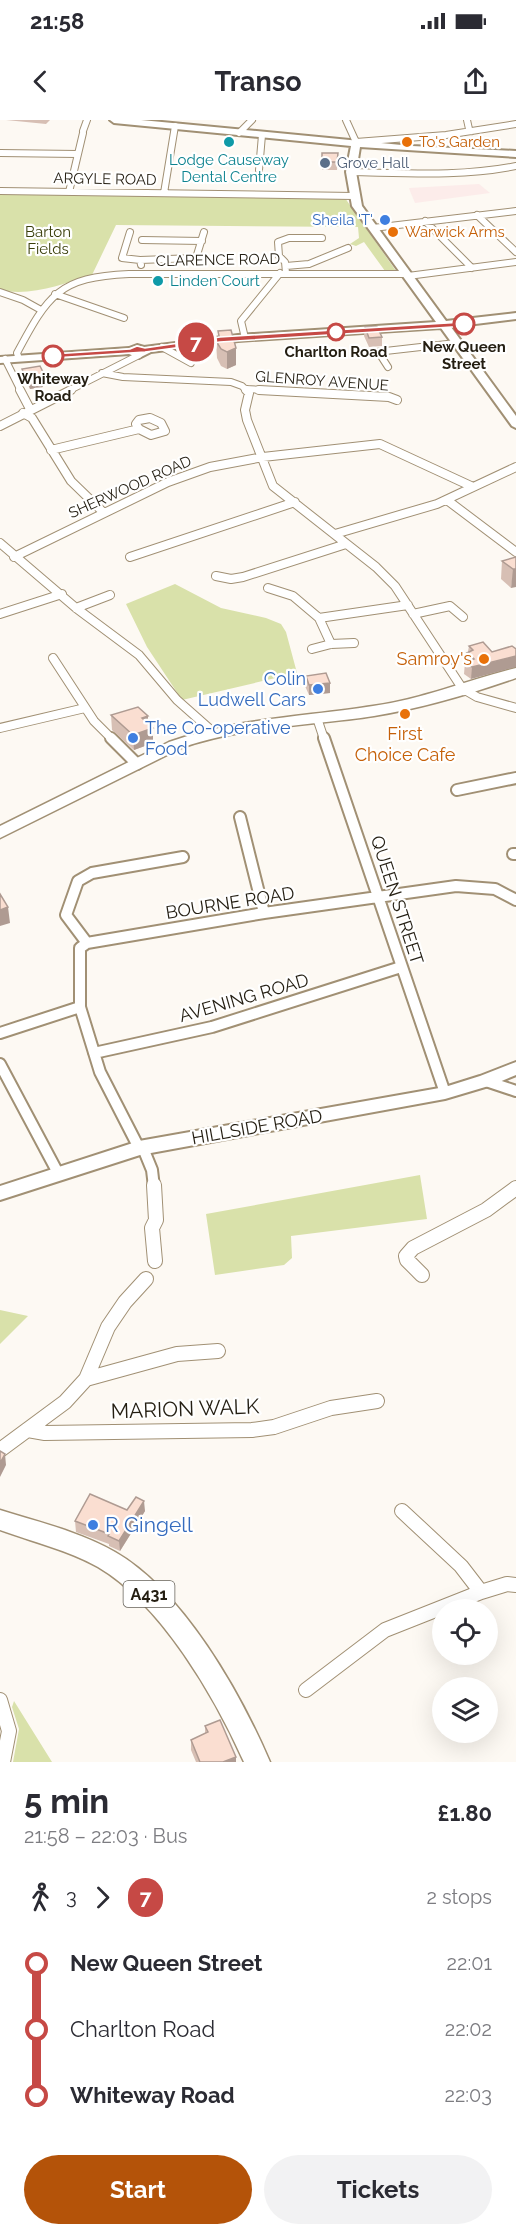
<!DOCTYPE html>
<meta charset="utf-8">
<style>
body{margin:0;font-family:Raleway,sans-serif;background:#f2f2f3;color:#2b2b33;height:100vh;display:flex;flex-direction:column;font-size:22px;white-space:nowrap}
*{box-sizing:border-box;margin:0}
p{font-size:20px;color:#7c7c81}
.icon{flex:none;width:33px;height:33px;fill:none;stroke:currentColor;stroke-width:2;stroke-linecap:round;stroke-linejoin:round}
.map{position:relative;height:1642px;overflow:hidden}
.panel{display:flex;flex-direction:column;background:#fff;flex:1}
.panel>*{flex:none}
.badge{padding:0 12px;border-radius:20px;font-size:21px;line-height:39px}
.fabs{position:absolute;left:432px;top:1479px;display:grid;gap:12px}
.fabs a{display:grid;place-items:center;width:66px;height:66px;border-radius:50%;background:#fff;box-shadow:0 6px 24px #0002;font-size:30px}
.map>.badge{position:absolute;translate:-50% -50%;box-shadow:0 0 0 3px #fff}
.legs{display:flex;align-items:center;gap:9px;height:66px;padding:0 24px;font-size:20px}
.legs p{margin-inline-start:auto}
.headline{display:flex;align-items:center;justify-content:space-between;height:102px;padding:0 24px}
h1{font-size:33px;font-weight:700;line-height:45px}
.button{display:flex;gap:12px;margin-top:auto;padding:12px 24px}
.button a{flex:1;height:69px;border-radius:36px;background:#b45309;color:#fff;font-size:24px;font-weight:700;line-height:69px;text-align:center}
.button a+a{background:#f2f2f3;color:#2b2b33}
ul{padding:0 24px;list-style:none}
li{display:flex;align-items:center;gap:21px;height:66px;font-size:22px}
li i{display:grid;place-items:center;width:9px;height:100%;margin:0 8px;background:currentColor}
li i::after{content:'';width:15px;height:15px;margin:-8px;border:4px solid;border-radius:50%;background:#fff}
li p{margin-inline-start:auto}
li:first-child i{background:linear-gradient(#0000 50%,currentColor 0)}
li:last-child i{background:linear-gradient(currentColor 50%,#0000 0)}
.status{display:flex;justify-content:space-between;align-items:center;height:42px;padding:0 30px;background:#fff;direction:ltr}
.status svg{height:16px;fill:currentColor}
header{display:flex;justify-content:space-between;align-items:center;height:78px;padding:0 24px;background:#fff;font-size:27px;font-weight:700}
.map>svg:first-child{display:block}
.industrial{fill:#fcecea}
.green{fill:#d9e1aa}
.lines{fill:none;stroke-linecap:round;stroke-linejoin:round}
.street-far3-casing{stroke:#a19074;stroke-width:8}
.street-far2-casing{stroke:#a19074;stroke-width:10}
.street-far1-casing{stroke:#a19074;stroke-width:14}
.street-casing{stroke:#a19074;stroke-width:16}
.secondary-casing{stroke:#a19074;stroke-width:4}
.primary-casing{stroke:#a19074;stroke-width:3}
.street-far3{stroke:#fff;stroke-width:6}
.street-far2{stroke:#fff;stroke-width:8}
.street-far1{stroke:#fff;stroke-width:10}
.street{stroke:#fff;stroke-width:14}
.secondary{fill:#fff;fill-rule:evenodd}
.primary{fill:#fff;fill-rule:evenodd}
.wall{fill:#d7bfb4}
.shaded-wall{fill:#af9b92}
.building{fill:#faded1;stroke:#af9b92;stroke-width:1.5}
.line-1{fill:#c64945;stroke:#fff;stroke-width:1.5}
.culture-dot{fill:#0f9aa8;stroke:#fff;stroke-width:2}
.food-dot{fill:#e8710a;stroke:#fff;stroke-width:2}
.service-dot{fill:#5c6f8a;stroke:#fff;stroke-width:2}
.shop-dot{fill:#3f7fe0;stroke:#fff;stroke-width:2}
.stop-1-dot{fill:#fff;stroke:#c64945;stroke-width:3}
.labels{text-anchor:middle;stroke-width:4.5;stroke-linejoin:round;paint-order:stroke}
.far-food-label{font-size:15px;fill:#c56008;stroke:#fff;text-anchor:start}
.far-culture-label{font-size:15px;fill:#0d838f;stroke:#fff}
.far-service-label{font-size:15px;fill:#4e5e75;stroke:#fff;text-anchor:start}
.far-street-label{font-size:15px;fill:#241e12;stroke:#fff}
.far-shop-label{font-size:15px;fill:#366cbe;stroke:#fff;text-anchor:end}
.far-park-label{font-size:15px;fill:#3a3f0b;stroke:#fff}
.far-stop-label{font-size:15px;font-weight:bold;fill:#241e12;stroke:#fff}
.shield{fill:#fff;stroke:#666259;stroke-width:1.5}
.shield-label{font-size:16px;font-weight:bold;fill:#241e12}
.food-label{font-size:18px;fill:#c56008;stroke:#fff;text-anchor:end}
.shop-label{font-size:18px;fill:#366cbe;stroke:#fff;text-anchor:end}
.street-label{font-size:18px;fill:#241e12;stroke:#fff}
.near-street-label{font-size:21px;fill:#241e12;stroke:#fff}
.near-shop-label{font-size:21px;fill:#366cbe;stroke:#fff;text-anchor:start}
</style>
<div class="status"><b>21:58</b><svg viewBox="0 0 49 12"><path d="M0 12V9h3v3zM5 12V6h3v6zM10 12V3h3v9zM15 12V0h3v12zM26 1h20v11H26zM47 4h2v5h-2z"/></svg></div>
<header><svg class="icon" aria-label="back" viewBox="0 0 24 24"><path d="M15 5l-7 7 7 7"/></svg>Transo<svg class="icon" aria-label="share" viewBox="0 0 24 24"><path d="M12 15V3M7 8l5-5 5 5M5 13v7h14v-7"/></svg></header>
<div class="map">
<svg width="516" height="1642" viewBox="0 0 516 1642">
<rect width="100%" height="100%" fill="#fdf9f3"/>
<path class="industrial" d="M479 64 490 73 415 83 410 71 409 68Z"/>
<path class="green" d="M0 72 345 78 396 151H385L364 122 356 126 350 124 359 118 358 107 116 105 92 155C63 164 30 177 0 170Z
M175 464 221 488 266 498 281 504 286 512 297 553 182 580 147 527 126 484Z
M420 1055 427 1099 291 1116 292 1138 284 1145 215 1155 206 1094Z
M0 1190 28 1196 0 1224Z
M14 1581 52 1642H13L19 1609 12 1587Z"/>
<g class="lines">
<defs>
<path id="street-far3" d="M346 0 356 22 446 15 516 4
M467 0 469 9 472 11
M83 11 87 0
M239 13 252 0
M0 33 77 34
M259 50 262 15
M351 52C406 53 462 57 516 46
M0 71 354 76
M69 72 83 13
M164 73 175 6
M477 95 516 132
M425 101 472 148
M373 108 516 91
M130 112 122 138 140 140 141 145
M142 120 202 121
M140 140 196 138 204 112
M286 146 309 144 348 128
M286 153 285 142 279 136 278 122 289 118H322
M408 156 516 142
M0 172 23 180 41 190
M55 174 124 198
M245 218 241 201 280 153
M162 227 191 243
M379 233 388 247
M359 234 456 223
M18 236 17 233C48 175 59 157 129 154H406
M5 239 21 271
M102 253 123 257 231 262 242 266 247 271
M246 269 286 271
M68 271 139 235"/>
<path id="street-far2" d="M20 270 30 289
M246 270 249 273 245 290 247 300 273 366 376 447 395 466 464 571
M259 270 389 277 397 280
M23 293 32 298 71 361 103 392
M150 298 161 303 165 311 151 315 139 309 136 304 139 300Z
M0 306 71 270
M51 330 139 309
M447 380 516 432
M335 414 437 384 516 347
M0 423 76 488 139 535 177 580 212 611
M14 437 168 362 210 347 263 337 380 324 473 367
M130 437 295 382
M216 456 231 459 243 457 346 424
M268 468 293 476 319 498 408 485
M76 488 110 475
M0 494 62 474
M413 494 450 486 463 497
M319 498 331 524
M312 529 331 524 354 523
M53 538 94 601 112 619
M465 570 477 577 516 588
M317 598 324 619
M0 608 85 588"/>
<path id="street-far1" d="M111 618 137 644
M324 618 445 973
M457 670 516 658
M240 697 264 793
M513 734H516
M87 823 264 793 456 766 495 769 516 780
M0 913 80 887
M94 933 212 907 401 847
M0 944 58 1053
M486 961 516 971
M139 1028 100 952 80 887V828L87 823 66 795 78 761 92 753 183 737
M143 1028 152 1050 154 1067"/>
<path id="street" d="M154 1065 156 1100 152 1108 155 1141
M422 1155 407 1140 406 1136 413 1128 486 1090 516 1068
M86 1259 177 1234 218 1231
M28 1310 45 1313 252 1310 274 1307 331 1288 377 1281
M0 1330 65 1282 86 1259 108 1207 125 1182 146 1159
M402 1391 461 1446 481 1472
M306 1570 385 1510 481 1472 507 1464 516 1465
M0 1580 9 1611 3 1642"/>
<path id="secondary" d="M110 0H141L412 26 516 31V37L360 27 356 52 362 86 446 201 516 193V199L451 207 516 296V308L512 306 441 208 238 221 151 232 139 238 129 234 0 243V237L129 228 137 225 144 227 238 215 436 202 352 86 346 52 351 26 114 3Z
M516 942V955L492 965 445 979 140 1035 0 1080V1066L139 1021 445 967 480 956Z"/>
<path id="primary" d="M516 548V558C470 574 423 588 374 596 309 606 244 606 181 628L0 718V706L169 622C236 598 304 597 373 586 423 579 468 560 516 548Z
M0 1390C39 1402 80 1412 115 1432 183 1471 240 1572 270 1642H244C215 1577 161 1484 98 1447 68 1430 33 1422 0 1410Z"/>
</defs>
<use href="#street-far3" class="street-far3-casing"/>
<use href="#street-far2" class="street-far2-casing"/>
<use href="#street-far1" class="street-far1-casing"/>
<use href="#street" class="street-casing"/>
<use href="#secondary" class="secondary-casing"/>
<use href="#primary" class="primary-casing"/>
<use href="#street-far3" class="street-far3"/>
<use href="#street-far2" class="street-far2"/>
<use href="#street-far1" class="street-far1"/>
<use href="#street" class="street"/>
<use href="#secondary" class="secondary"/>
<use href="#primary" class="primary"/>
</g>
<path class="wall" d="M6 0H50L46 4Z
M322 33H338L337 50H322Z
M365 207 382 217V226L369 227 364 216Z
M218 211 236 245 227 249 221 246 217 238 216 221H218Z
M22 249 47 260V265H43V267L30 269 22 253Z
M516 437 511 468 501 459 502 441Z
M483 522 471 559 464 554 465 542H466L469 526Z
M306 556 330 573 309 575 305 566Z
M111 595 148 596V603L153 608V623L134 630 112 610Z
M127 1390 145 1391 120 1431 109 1426V1424L76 1412 75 1401Z
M205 1606 236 1642H196L191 1630V1620L205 1613Z"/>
<path class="shaded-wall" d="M236 228V245L227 249V232Z
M47 260V265H43V267L30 269 29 265Z
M513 449H516V467L511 468Z
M516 536V547L471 559 472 547Z
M330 563V573L309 575V565Z
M148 596V609L153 608V623L134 630 133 615 142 598Z
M8 787 10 803 0 806V790Z
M5 1334 6 1345 0 1357V1343Z
M144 1381 145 1391 120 1431 119 1421Z
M236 1637V1642H223Z"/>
<path class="building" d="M322 33H338L337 42H322Z
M365 207H377L382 217 369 218Z
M231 210 236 228 227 232 221 229 216 221H220L218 211Z
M40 246 47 260 42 261 43 263 29 265 22 249Z
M516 437V449H513L502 441Z
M483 522 492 532 512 526 516 529V536L472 547 465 542 474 539 467 533 473 530 469 526Z
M326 553 330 563 309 565 306 556Z
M138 587 148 596 142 598 153 608 133 615 111 595Z
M0 774 8 787 0 790Z
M0 1331 5 1334 0 1343Z
M90 1374 127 1390 136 1377 144 1381 119 1421 108 1416 109 1414 75 1401Z
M220 1600 236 1637 223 1642H200L191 1620 208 1612 205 1606Z"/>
<path class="line-1" d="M464 202 467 203V206L220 222 145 232 53 238 49 236 53 234 130 229 137 226 145 228 220 217Z"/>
<g class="culture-dot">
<circle cx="229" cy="22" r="6"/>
<circle cx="158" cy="161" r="6"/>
</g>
<g class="food-dot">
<circle cx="407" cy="22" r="6"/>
<circle cx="393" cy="112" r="6"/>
<circle cx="484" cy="539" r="6"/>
<circle cx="405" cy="594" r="6"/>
</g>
<circle class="service-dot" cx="325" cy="43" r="6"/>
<g class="shop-dot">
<circle cx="385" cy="100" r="6"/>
<circle cx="318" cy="569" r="6"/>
<circle cx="133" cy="618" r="6"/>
<circle cx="93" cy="1405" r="6"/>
</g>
<g class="stop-1-dot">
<circle cx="464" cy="204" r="10"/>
<circle cx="336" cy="212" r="8"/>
<circle cx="53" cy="236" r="10"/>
</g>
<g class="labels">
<g class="far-food-label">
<text x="419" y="27">To's Garden</text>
<text x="405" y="117">Warwick Arms</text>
</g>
<g class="far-culture-label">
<text x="229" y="45">Lodge Causeway<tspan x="229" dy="17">Dental Centre</tspan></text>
<text x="170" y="166" text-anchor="start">Linden Court</text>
</g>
<g class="far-service-label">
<text x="337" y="48">Grove Hall</text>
</g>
<g class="far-street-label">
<text transform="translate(105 59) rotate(1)" y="5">ARGYLE ROAD</text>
<text transform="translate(218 140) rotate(-1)" y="5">CLARENCE ROAD</text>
<text transform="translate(322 261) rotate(4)" y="5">GLENROY AVENUE</text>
<text transform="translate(130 367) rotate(-24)" y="5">SHERWOOD ROAD</text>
</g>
<g class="far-shop-label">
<text x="373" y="105">Sheila 'T'</text>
</g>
<g class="far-park-label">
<text x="48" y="117">Barton<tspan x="48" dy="17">Fields</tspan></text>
</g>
<g class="far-stop-label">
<text x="464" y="232">New Queen<tspan x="464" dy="17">Street</tspan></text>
<text x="336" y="237">Charlton Road</text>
<text x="53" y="264">Whiteway<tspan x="53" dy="17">Road</tspan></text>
</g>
<rect class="shield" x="123.5" y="1461" width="51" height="26" rx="4.5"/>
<g class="shield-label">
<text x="149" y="1480">A431</text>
</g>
<g class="food-label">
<text x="472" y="545">Samroy's</text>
<text x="405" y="620" text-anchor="middle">First<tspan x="405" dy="21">Choice Cafe</tspan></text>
</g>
<g class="shop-label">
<text x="306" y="565">Colin<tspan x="306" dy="21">Ludwell Cars</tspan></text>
<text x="145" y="614" text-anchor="start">The Co-operative<tspan x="145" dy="21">Food</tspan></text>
</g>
<g class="street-label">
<text transform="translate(397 780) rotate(72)" y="6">QUEEN STREET</text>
<text transform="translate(230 783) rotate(-9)" y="6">BOURNE ROAD</text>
<text transform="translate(244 878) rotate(-16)" y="6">AVENING ROAD</text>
<text transform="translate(257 1007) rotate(-10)" y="6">HILLSIDE ROAD</text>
</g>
<g class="near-street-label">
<text transform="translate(185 1289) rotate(-2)" y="7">MARION WALK</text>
</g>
<g class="near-shop-label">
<text x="105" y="1412">R Gingell</text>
</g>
</g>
</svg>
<div class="fabs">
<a><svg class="icon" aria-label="locate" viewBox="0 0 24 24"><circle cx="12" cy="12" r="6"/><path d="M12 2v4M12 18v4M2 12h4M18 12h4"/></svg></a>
<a><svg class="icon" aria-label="layers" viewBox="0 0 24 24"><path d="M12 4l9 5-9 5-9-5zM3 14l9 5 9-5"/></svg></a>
</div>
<b class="badge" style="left:196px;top:222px;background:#c64945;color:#fff">7</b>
</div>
<section class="panel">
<div class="headline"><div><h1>5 min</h1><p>21:58 – 22:03 · Bus</p></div><b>£1.80</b></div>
<div class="legs"><svg class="icon" aria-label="walk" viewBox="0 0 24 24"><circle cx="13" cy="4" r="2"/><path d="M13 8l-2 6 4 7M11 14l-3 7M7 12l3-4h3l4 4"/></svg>3<svg class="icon" aria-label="forward" viewBox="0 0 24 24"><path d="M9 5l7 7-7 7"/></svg><b class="badge" style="background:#c64945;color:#fff">7</b><p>2 stops</p></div>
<ul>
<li><i style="color:#c64945"></i><b>New Queen Street</b><p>22:01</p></li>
<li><i style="color:#c64945"></i><span>Charlton Road</span><p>22:02</p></li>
<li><i style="color:#c64945"></i><b>Whiteway Road</b><p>22:03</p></li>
</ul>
<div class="button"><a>Start</a><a>Tickets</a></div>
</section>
